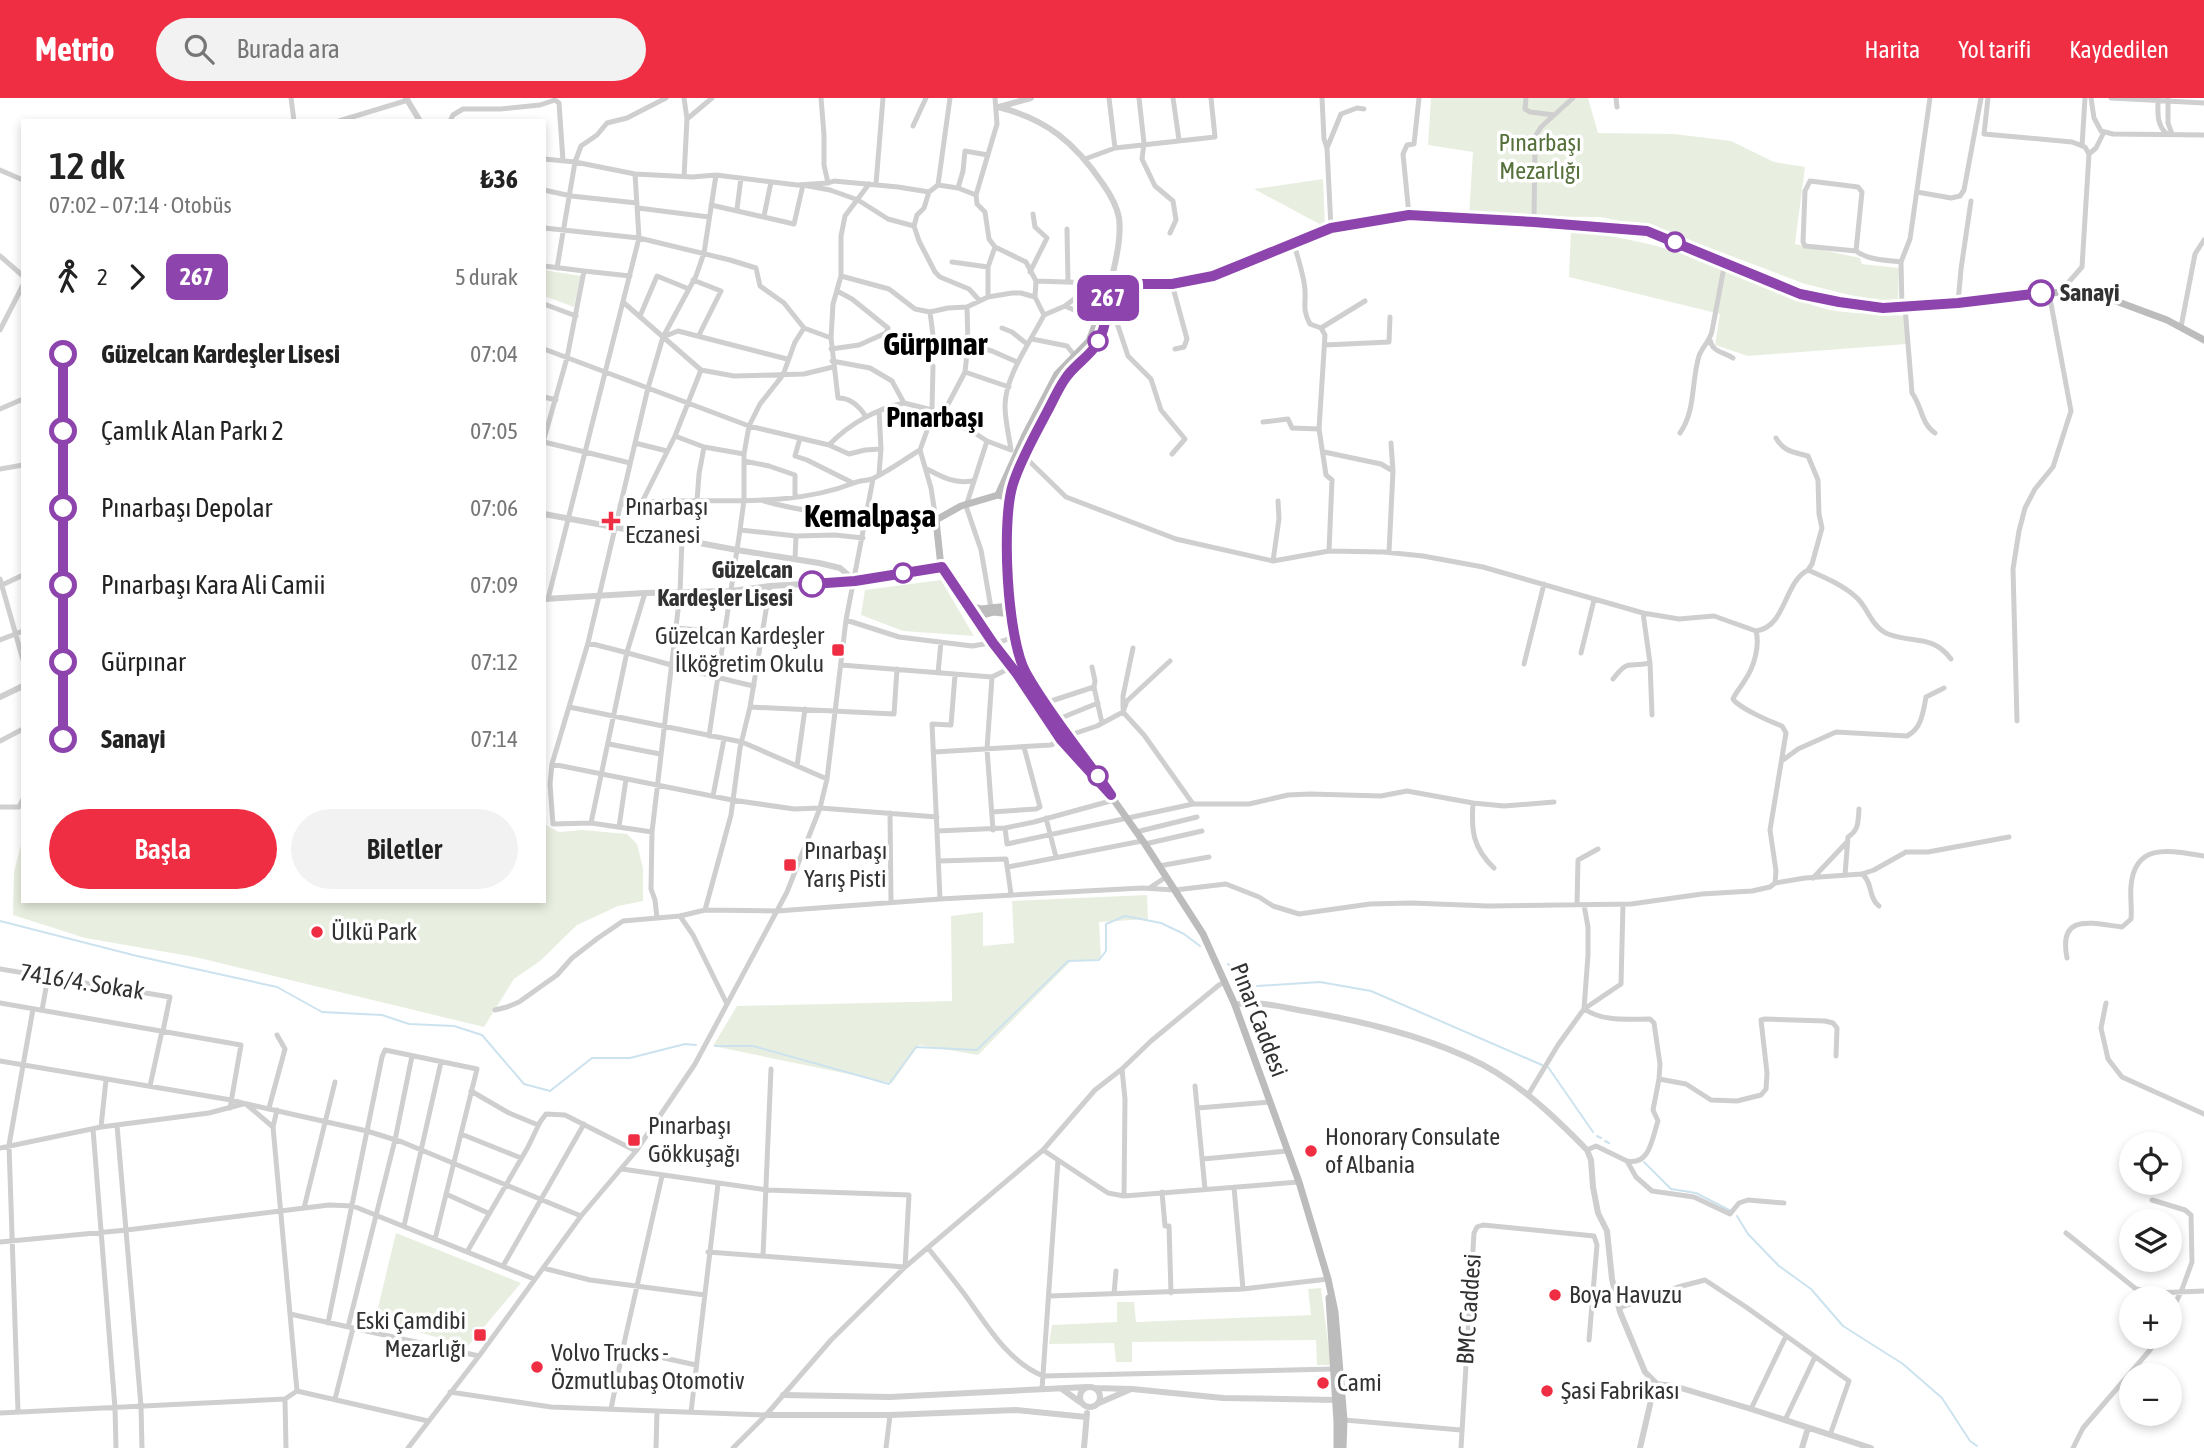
<!DOCTYPE html>
<html lang="tr">
<meta charset="utf-8">
<style>
body{margin:0;font-family:"Asap Condensed",sans-serif;background:#f2f2f2;color:#222;height:100vh;display:flex;flex-direction:column;font-size:26px;white-space:nowrap}
*{box-sizing:border-box;margin:0}
p{font-size:23px;color:#767676}
.icon{flex:none;width:38px;height:38px;fill:none;stroke:currentColor;stroke-width:2;stroke-linecap:round;stroke-linejoin:round}
.map{position:relative;flex:1;overflow:hidden}
.drawer{position:absolute;left:21px;top:21px;width:525px;height:784px;display:flex;flex-direction:column;background:#fff;border-radius:0px;box-shadow:0 4px 10px #0003}
.drawer>*{flex:none}
.badge{padding:0 14px;border-radius:10px;font-size:24px;line-height:46px}
.fabs{position:absolute;left:2119px;top:1034px;display:grid;gap:14px}
.fabs a{display:grid;place-items:center;width:63px;height:63px;border-radius:50%;background:#fff;box-shadow:0 4px 10px #0003;font-size:35px}
.map>.badge{position:absolute;translate:-50% -50%;box-shadow:0 0 0 4px #fff}
.legs{display:flex;align-items:center;gap:10px;height:77px;padding:0 28px;font-size:23px}
.legs p{margin-inline-start:auto}
.head{display:flex;align-items:center;justify-content:space-between;height:119px;padding:0 28px}
h1{font-size:38px;font-weight:600;line-height:52px}
.button{display:flex;gap:14px;margin-top:auto;padding:14px 28px}
.button a{flex:1;height:80px;border-radius:42px;background:#ef2e43;color:#fff;font-size:28px;font-weight:600;line-height:80px;text-align:center}
.button a+a{background:#f2f2f2;color:#222}
ul{padding:0 28px;list-style:none}
li{display:flex;align-items:center;gap:24px;height:77px;font-size:26px}
li i{display:grid;place-items:center;width:10px;height:100%;margin:0 9px;background:currentColor}
li i::after{content:'';width:18px;height:18px;margin:-9px;border:5px solid;border-radius:50%;background:#fff}
li p{margin-inline-start:auto}
li:first-child i{background:linear-gradient(#0000 50%,currentColor 0)}
li:last-child i{background:linear-gradient(currentColor 50%,#0000 0)}
header{display:flex;align-items:center;gap:42px;box-sizing:border-box;height:98px;padding:0 35px;background:#ef2e43;color:#fff}
header strong{font-size:33px}
nav{display:flex;gap:38px;margin-inline-start:auto;font-size:24px}
.search{width:490px;height:63px;background:#f2f2f2;display:flex;align-items:center;gap:18px;box-sizing:border-box;padding:0 24px;border-radius:38px;color:#767676;font-size:26px}
.map>svg:first-child{display:block}
.green{fill:#e9efe0}
.lines{fill:none;stroke-linecap:round;stroke-linejoin:round}
.stream{stroke:#cce3ef;stroke-width:2}
.minor{stroke:#cfcfcf;stroke-width:5}
.tertiary{stroke:#cfcfcf;stroke-width:6}
.secondary{stroke:#bcbcbc;stroke-width:7}
.line-1-casing{stroke:#fff;stroke-width:16}
.line-1{stroke:#8e44ad;stroke-width:10}
.stop-1-dot{fill:#fff;stroke:#8e44ad;stroke-width:3.5}
.poi-dot{fill:#ef2e43;stroke:#fff;stroke-width:2.5}
.labels{text-anchor:middle;stroke-width:7;stroke-linejoin:round;paint-order:stroke}
.park-label{font-size:24px;fill:#57713c;stroke:#fff}
.stop-label{font-size:24px;font-weight:bold;fill:#323232;stroke:#fff;text-anchor:start}
.poi-label{font-size:24px;fill:#323232;stroke:#fff;text-anchor:start}
.street-label{font-size:24px;fill:#323232;stroke:#fff}
.quarter-label{font-size:28px;font-weight:bold;fill:#000;stroke:#fff}
.district-label{font-size:32px;font-weight:bold;fill:#000;stroke:#fff}
</style>
<header>
<strong>Metrio</strong>
<div class="search"><svg class="icon" aria-label="search" viewBox="0 0 24 24"><circle cx="10" cy="10" r="6"/><path d="M15 15l6 6"/></svg>Burada ara</div>
<nav><a>Harita</a><a>Yol tarifi</a><a>Kaydedilen</a></nav>
</header>
<div class="map">
<svg width="2204" height="1350" viewBox="0 0 2204 1350">
<rect width="100%" height="100%" fill="#fff"/>
<path class="green" d="M1431 0H1588L1598 35 1674 36 1731 43 1774 64 1805 69 1795 146 1860 160 1862 166 1899 170 1898 203 1870 202 1805 186 1660 131 1600 119 1469 118 1473 54 1428 47Z
M1323 81 1325 129 1254 91Z
M1571 133C1621 138 1669 149 1716 167 1754 181 1797 206 1836 213 1859 216 1883 216 1906 218L1907 246 1748 258 1715 247 1720 216 1569 179Z
M544 172 581 178 574 209 544 198Z
M941 482 974 538 903 533 861 517 865 492Z
M544 726 559 734 583 732 627 736 637 746 643 770V803L618 808 577 827 540 863 514 881 484 929 195 859 85 840 13 817 14 774 23 739V803H544Z
M1147 797 1148 821 1099 824 1101 861 1071 863 978 957 919 947 892 985 713 948 737 908 952 903 951 818 983 814V848L1014 845 1012 803Z
M396 1135 521 1185 468 1248 375 1222Z
M1321 1190 1331 1267H1317L1316 1242 1132 1244V1264H1116L1114 1245 1049 1246 1052 1227 1117 1224V1204H1134L1136 1224 1311 1217 1308 1191Z"/>
<g class="lines">
<path class="stream" d="M0 823 137 858 277 889 322 914 382 917 409 926 454 928 482 937 524 986 550 993 592 960H630L685 946 696 947
M1228 866 1249 884
M1257 888 1320 884 1371 893 1542 967
M715 948H753L889 986 916 949 977 952 1068 863 1099 862 1106 853V826L1125 818 1161 825 1184 836 1200 848
M1548 969 1593 1034
M1597 1038 1601 1040
M1605 1043 1609 1045
M1644 1064 1671 1091 1696 1095 1731 1113
M1737 1118 1748 1136 1779 1168 1811 1191 1843 1228 1903 1266 1942 1300 1970 1343 1977 1348"/>
<path class="minor" d="M291 0 294 23
M684 0 687 21 684 79
M821 0 824 37V67L828 85
M1109 0 1115 50
M1139 0 1144 45 1142 61 1155 88 1173 103 1176 122 1170 135
M1173 0 1179 42
M1322 0 1324 41 1327 50 1331 130
M1526 0 1525 11 1530 14 1554 17
M1616 0 1617 9
M1988 0 1984 36 2072 44 2085 49 2089 56 2082 169 2060 194
M2091 0 2094 20 2101 33 2113 36 2204 37
M2111 0 2204 5
M2158 0C2158 14 2156 27 2167 36
M2168 2V25L2172 36
M687 21 712 0
M339 23 408 2
M450 23 453 17 463 11H501L540 7 555 2 559 5 563 63
M913 28 926 0
M2082 48 2085 0
M1327 50 1341 16 1357 10 1364 11
M2089 56 2096 50 2104 34
M544 61 575 64 635 76 692 79 716 77 797 87 828 85 834 83 898 89 929 94 938 87 950 0
M1085 61 1115 50 1215 39 1211 0
M0 72 23 82
M876 86 883 0
M938 87 958 90 976 97 977 106 985 114 989 141 995 149 1026 164 1036 183
M958 90 963 73 965 53 988 57
M544 92 571 98 637 105
M929 94 924 110 917 117 914 128 919 143 935 174 940 179 969 191 980 203
M1917 94 1951 100 1960 98 1964 92 1981 0
M976 97 997 26 995 0
M711 107 794 126 803 87 830 92 858 102 888 121 914 128
M638 110 709 119
M737 111 741 80
M1409 117 1403 56 1407 47 1414 46 1419 0
M764 118 771 84
M1534 124 1535 39 1541 29 1573 0
M544 130 639 140 730 162 756 170 760 188 784 205 804 230 831 240
M1067 131 1068 184
M1294 146C1298 161 1304 177 1305 192 1306 207 1302 211 1310 226L1321 230 1325 237 1319 331 1326 377 1332 382 1329 453
M1856 153 1862 94 1858 89 1810 83 1805 93 1803 144 1805 148 1856 153C1868 162 1886 162 1901 164
M0 158 23 178
M952 164 988 169
M544 168 584 173
M557 170 575 64 581 48 597 37 607 25 627 20 666 0
M1030 174 1047 140 1035 129 1033 116
M841 178 889 191 915 211 930 214 948 210 967 209 988 199 1012 195H1021L1035 199
M693 182 721 193 699 237
M1172 186 1187 241 1184 249 1175 251
M837 193 852 201 888 230 886 235 901 246 930 254 934 245
M988 199V169L995 149
M623 204 701 272 734 278 804 276 833 269
M1958 205 1961 171 1971 103
M544 206 576 218
M1065 208 1097 222
M1902 209 1901 164 1910 141 1930 0
M1905 209 1912 295C1922 308 1921 326 1935 335
M930 214 934 245 956 250 968 246 992 253 1017 264
M1044 217 1065 208 1095 185
M1106 217 1116 222 1128 258 1151 281 1161 312 1185 341 1172 356
M640 218 657 178 689 191
M2181 229 2195 156 2204 142
M1002 230 1012 234 1027 246
M1321 230 1365 203
M0 232 23 187
M663 239 678 233 787 261
M1032 241 1067 248 1075 258
M1710 242C1712 254 1724 254 1733 260
M1325 247 1389 244 1390 219
M544 251 749 328 829 347C849 326 876 311 904 305
M831 251 859 247 886 235
M832 263 870 270 892 283 904 305 932 312 934 321 970 332 987 343 1011 352
M965 274 1009 289
M544 299 556 302
M0 311 23 301
M932 312 933 268
M879 313 881 351 879 376
M866 319C860 309 851 300 838 300L831 240 833 206 841 178V138L845 118 869 86
M1263 324 1288 321 1292 330 1319 331
M1680 335C1696 312 1691 284 1699 258 1702 249 1710 243 1712 233L1725 164
M675 338 704 349 744 356
M800 340 795 358 807 362 853 385
M1776 340C1784 354 1794 354 1808 358L1818 382 1819 416 1822 430 1812 466 1808 472
M544 341 567 260 584 173 630 178
M987 343 966 408 981 452 991 510
M544 344 630 365
M635 345 667 353
M829 347 849 356 865 352 881 351
M1011 352C1009 338 1005 322 1005 308 1005 278 1031 243 1044 217L1035 199 1036 183 1095 185 1110 189
M1324 354 1381 366 1393 373
M744 363 769 368 795 377V399
M0 371 23 367
M927 371C942 379 954 386 972 383
M697 403 699 376 704 349
M764 403C820 419 878 420 936 422L931 390 920 352
M642 404 675 338 701 272
M620 407C697 396 780 414 854 385 860 382 868 383 874 380 890 372 905 361 920 352L929 327 945 312 965 274 968 246 967 209
M740 432 796 438 835 437 863 440
M1389 454 1393 373 1391 345
M795 461 796 438
M1273 463 1279 421 1278 403
M0 481 23 562
M0 488 23 477
M548 501 639 140 635 76
M1643 515 1650 565 1652 617
M846 522 899 539 972 548 1003 543 1015 538
M675 530 726 534
M1756 533C1786 529 1784 484 1808 472 1824 479 1843 487 1856 499 1868 509 1871 529 1888 536 1914 546 1932 536 1951 561
M0 542 23 533
M588 545C644 558 698 576 754 588
M1581 555 1594 502
M1524 566 1544 486
M841 567 992 579 1012 569
M938 575 941 544
M992 579 987 651 993 732
M1613 581C1629 560 1628 570 1650 565
M1094 589 1102 625
M1045 605 1094 589 1095 583 1092 569
M569 609 742 644 827 681
M750 609 894 616 897 571
M1123 610V598L1133 550
M1123 614 1127 603 1170 563
M1056 622 1098 605
M2017 623 2013 471 2019 433 2025 410 2035 391 2053 369 2071 313 2049 195
M709 638 740 432 744 402V356L749 328 760 306 783 277 795 244 804 230
M0 643 23 631
M609 646 660 656
M934 654 1051 647 1067 638 1097 628 1123 614 1144 637 1193 706
M1783 662 1798 651 1836 634 1907 638C1922 630 1923 614 1926 599L1944 590
M552 666 732 702 794 711 820 710 937 719
M797 668 805 611
M713 698 724 641
M1473 705C1471 733 1473 750 1494 770
M0 709H19L23 701
M992 714 1036 711 1040 709 1024 649
M890 715 891 804
M1046 720 1056 759
M591 725 627 554 645 495
M619 729 626 681
M1005 730 1007 746 1193 706H1249L1288 697 1310 696 1381 698 1407 693 1473 705 1504 708 1554 704
M937 733 932 626 951 627 955 577
M652 734 591 725 553 726 550 686 552 666 588 545 648 290 663 239 696 178 704 155 716 77
M1136 734 1197 719
M1145 746 1202 733
M939 763 1006 761 1011 796
M1159 768 1209 759
M1008 769 1142 743
M1862 776C1873 784 1868 800 1879 808
M1845 777 1848 739C1859 732 1858 724 1859 711
M1813 780 1847 744
M1775 785 1805 780 1862 776 1874 772 1906 754H1928L2009 739
M1151 789 1166 779
M940 801 937 733 1005 730 1034 724 1114 702
M1623 806 1621 886 1584 911C1604 924 1627 921 1650 921L1654 925 1660 966 1659 981 1686 986 1711 1002 1737 1003 1761 997 1766 991 1767 975 1761 922 1765 921 1825 923 1833 925 1837 930 1836 958
M1577 807 1578 762 1598 751
M705 812 731 717 740 650 750 609 770 488
M680 818 693 837 727 906
M657 820 655 802 651 791 652 734 680 495 682 441
M2067 860C2058 815 2091 825 2122 829L2131 821C2132 810 2130 799 2131 788 2135 743 2172 753 2204 758
M0 871 170 899 163 933
M0 905 241 947 230 1010
M2106 905 2101 930 2108 961 2122 979 2204 1016
M42 912 48 879
M495 912 507 909 519 904 557 877 572 860 598 840 623 823 680 818 705 812 777 813 940 801 1142 790 1175 792 1226 786 1259 799 1273 808 1299 816 1370 806 1412 805 1488 808 1631 806 1702 796 1752 793 1770 789 1775 785 1776 773 1770 732 1786 635 1782 628C1771 624 1739 610 1733 601 1736 594 1741 589 1745 582 1754 569 1760 548 1756 533L1714 518 1679 521 1643 515 1483 469 1423 458 1384 454 1329 453 1273 463 1176 441 1066 399 1025 359
M0 963 231 1002 246 1006 273 1029 297 1293 285 1301 0 1315
M1122 971 1125 1001 1124 1098 1299 1084
M150 988 162 933
M1195 988 1205 1091
M471 993 509 1015 538 1027
M1528 997 1558 947 1584 911 1588 857V829L1584 807
M247 1006 367 1033 402 1044 581 1118
M269 1010 285 951 277 937
M1198 1010 1270 1004
M117 1027 141 1308 142 1350
M101 1029 106 982
M273 1029 277 1012
M93 1031 115 1310 116 1350
M461 1036 521 1060
M0 1050 101 1029 209 1015 243 1006
M1587 1052 1596 1048 1627 1063 1636 1079 1652 1093 1694 1099 1730 1116 1739 1105 1748 1102 1784 1105
M1203 1061 1287 1053
M1058 1062 1108 1095 1124 1098
M1627 1063C1650 1068 1652 1040 1658 1023L1653 1012 1659 981
M622 1071 767 1092 909 1097 905 1169 708 1154
M1234 1089 1243 1191
M1162 1094 1165 1128H1169L1171 1195
M446 1096 488 1115
M2152 1102 2185 1112 2191 1117 2192 1164 2181 1194 2170 1215
M304 1110 335 984
M404 1128 441 964
M2066 1135 2136 1191 2154 1195 2204 1193
M0 1144 127 1132 329 1107 353 1108 534 1181
M928 1150C940 1165 953 1181 965 1197 987 1227 1007 1263 1043 1278L1333 1271
M467 1154 528 1049 540 1024 546 1016 565 1017 636 1053
M763 1158 771 971
M503 1168 584 1026
M543 1170 590 1182 705 1197
M1114 1196 1116 1173
M1049 1198 1243 1191 1328 1181
M1619 1210 1678 1189 1705 1182 1746 1209 1849 1283 1830 1337
M290 1216 479 1258
M328 1225 382 959 385 952 477 971 435 1141
M348 1229 395 1042 412 958
M623 1251 696 1267
M1042 1291 1058 1062 1043 1052
M297 1293 428 1323
M450 1294 551 1309 766 1317
M285 1301 286 1350
M335 1301 353 1230
M611 1311 625 1241 662 1078
M1751 1311 1786 1238
M18 1314 9 1047 33 911
M691 1314 718 1086
M1344 1322 1461 1332
M1785 1322 1815 1259
M408 1350 479 1258 581 1118 636 1053 695 966 787 794 820 710 827 681 846 522 873 381
M656 1350 657 1313
M733 1350 766 1317 831 1242 905 1169 1043 1052 1095 992 1122 971 1151 943 1219 887 1225 884
M886 1350 890 1317
M1461 1350 1474 1135 1477 1129 1483 1127 1594 1138 1597 1147 1589 1242
M2073 1350 2083 1330 2150 1252 2157 1239"/>
<path class="tertiary" d="M406 0 420 23
M998 9C1047 21 1075 45 1103 86 1110 96 1117 108 1119 120 1122 142 1114 168 1110 189
M999 9 1031 0
M544 416 737 452 819 465 840 470 855 483
M544 501 645 495 731 493 770 488 855 483 941 469
M0 599 23 588
M1235 907C1252 901 1286 910 1304 913 1360 923 1417 936 1469 960 1514 980 1553 1017 1587 1052L1591 1062 1593 1089 1598 1115 1607 1133 1612 1181 1620 1214 1645 1274 1657 1286 1674 1288 1751 1311 1871 1350
M1080 1299a10 10 0 1 1 20 0a10 10 0 1 1-20 0Z
M1094 1290 1132 1291 1223 1300 1336 1302
M1062 1291 1080 1304
M783 1297 890 1299 1087 1289
M1099 1305 1131 1291
M766 1317H890L1016 1312 1086 1319
M1084 1350 1087 1315
M1640 1350 1652 1298 1657 1286
M1802 1350 1808 1330"/>
<path class="secondary" d="M1110 189 1105 227 1097 247 1065 280 1033 341 1013 386 1010 401 1007 450 1009 508 1018 553 1024 573 1045 605 1145 746 1203 836 1235 907 1299 1084 1328 1181 1335 1214 1344 1322 1343 1350
M1110 189 1117 190 1136 186H1172L1213 178 1331 130 1409 117 1534 124 1647 133 1800 196 1839 204 1883 210 1958 205 2028 196 2069 194 2113 202 2167 222 2204 242
M998 397 1025 337 1057 276 1089 243 1097 222 1098 213 1106 197
M1010 401 998 397 961 408 936 422 941 469 993 546 1017 576 1061 642 1096 681
M969 508 981 511 1009 508
M976 519 994 514 1011 516
M1329 1200 1337 1324V1350"/>
</g>
<g class="lines">
<defs>
<path id="line-1" d="M812 486 855 483 942 469 993 545 1017 576 1061 642 1111 697C1083 656 1050 618 1026 575 1007 541 1001 423 1013 386 1021 361 1035 337 1047 314 1053 303 1058 291 1065 281 1073 268 1089 259 1097 246 1107 229 1107 208 1110 189L1117 190 1136 186H1172L1213 178 1331 130 1409 117 1534 124 1647 133 1800 196 1839 204 1883 210 1958 205 2041 195"/>
</defs>
<use href="#line-1" class="line-1-casing"/>
<use href="#line-1" class="line-1"/>
</g>
<g class="stop-1-dot">
<circle cx="1675" cy="144" r="9"/>
<circle cx="2041" cy="195" r="12"/>
<circle cx="1098" cy="243" r="9"/>
<circle cx="903" cy="475" r="9"/>
<circle cx="812" cy="486" r="12"/>
<circle cx="1098" cy="678" r="9"/>
</g>
<g class="poi-dot">
<path d="M607.5 412.5h7v7h7v7h-7v7h-7v-7h-7v-7h7z"/>
<rect x="831" y="545" width="14" height="14" rx="3.5"/>
<rect x="783" y="760" width="14" height="14" rx="3.5"/>
<circle cx="317" cy="834" r="7"/>
<rect x="627" y="1035" width="14" height="14" rx="3.5"/>
<circle cx="1311" cy="1053" r="7"/>
<circle cx="1555" cy="1197" r="7"/>
<rect x="473" y="1230" width="14" height="14" rx="3.5"/>
<circle cx="537" cy="1269" r="7"/>
<circle cx="1323" cy="1285" r="7"/>
<circle cx="1547" cy="1293" r="7"/>
</g>
<g class="labels">
<g class="park-label">
<text x="1540" y="53">Pınarbaşı<tspan x="1540" dy="28">Mezarlığı</tspan></text>
</g>
<g class="stop-label">
<text x="2060" y="203">Sanayi</text>
<text x="793" y="480" text-anchor="end">Güzelcan<tspan x="793" dy="28">Kardeşler Lisesi</tspan></text>
</g>
<g class="poi-label">
<text x="625" y="417">Pınarbaşı<tspan x="625" dy="28">Eczanesi</tspan></text>
<text x="824" y="546" text-anchor="end">Güzelcan Kardeşler<tspan x="824" dy="28">İlköğretim Okulu</tspan></text>
<text x="804" y="761">Pınarbaşı<tspan x="804" dy="28">Yarış Pisti</tspan></text>
<text x="331" y="842">Ülkü Park</text>
<text x="648" y="1036">Pınarbaşı<tspan x="648" dy="28">Gökkuşağı</tspan></text>
<text x="1325" y="1047">Honorary Consulate<tspan x="1325" dy="28">of Albania</tspan></text>
<text x="1569" y="1205">Boya Havuzu</text>
<text x="466" y="1231" text-anchor="end">Eski Çamdibi<tspan x="466" dy="28">Mezarlığı</tspan></text>
<text x="551" y="1263">Volvo Trucks -<tspan x="551" dy="28">Özmutlubaş Otomotiv</tspan></text>
<text x="1337" y="1293">Cami</text>
<text x="1561" y="1301">Şasi Fabrikası</text>
</g>
<g class="street-label">
<text transform="translate(82 884) rotate(9)" y="8">7416/4. Sokak</text>
<text transform="translate(1259 922) rotate(69)" y="8">Pınar Caddesi</text>
<text transform="translate(1469 1211) rotate(-86)" y="8">BMC Caddesi</text>
</g>
<g class="quarter-label">
<text x="935" y="329">Pınarbaşı</text>
</g>
<g class="district-label">
<text x="935" y="257">Gürpınar</text>
<text x="870" y="429">Kemalpaşa</text>
</g>
</g>
</svg>
<div class="fabs">
<a><svg class="icon" aria-label="locate" viewBox="0 0 24 24"><circle cx="12" cy="12" r="6"/><path d="M12 2v4M12 18v4M2 12h4M18 12h4"/></svg></a>
<a><svg class="icon" aria-label="layers" viewBox="0 0 24 24"><path d="M12 4l9 5-9 5-9-5zM3 14l9 5 9-5"/></svg></a>
<a>+</a>
<a>−</a>
</div>
<b class="badge" style="left:1108px;top:200px;background:#8e44ad;color:#fff">267</b>
<section class="drawer">
<div class="head"><div><h1>12 dk</h1><p>07:02 – 07:14 · Otobüs</p></div><b>₺36</b></div>
<div class="legs"><svg class="icon" aria-label="walk" viewBox="0 0 24 24"><circle cx="13" cy="4" r="2"/><path d="M13 8l-2 6 4 7M11 14l-3 7M7 12l3-4h3l4 4"/></svg>2<svg class="icon" aria-label="forward" viewBox="0 0 24 24"><path d="M9 5l7 7-7 7"/></svg><b class="badge" style="background:#8e44ad;color:#fff">267</b><p>5 durak</p></div>
<ul>
<li><i style="color:#8e44ad"></i><b>Güzelcan Kardeşler Lisesi</b><p>07:04</p></li>
<li><i style="color:#8e44ad"></i><span>Çamlık Alan Parkı 2</span><p>07:05</p></li>
<li><i style="color:#8e44ad"></i><span>Pınarbaşı Depolar</span><p>07:06</p></li>
<li><i style="color:#8e44ad"></i><span>Pınarbaşı Kara Ali Camii</span><p>07:09</p></li>
<li><i style="color:#8e44ad"></i><span>Gürpınar</span><p>07:12</p></li>
<li><i style="color:#8e44ad"></i><b>Sanayi</b><p>07:14</p></li>
</ul>
<div class="button"><a>Başla</a><a>Biletler</a></div>
</section>
</div>
